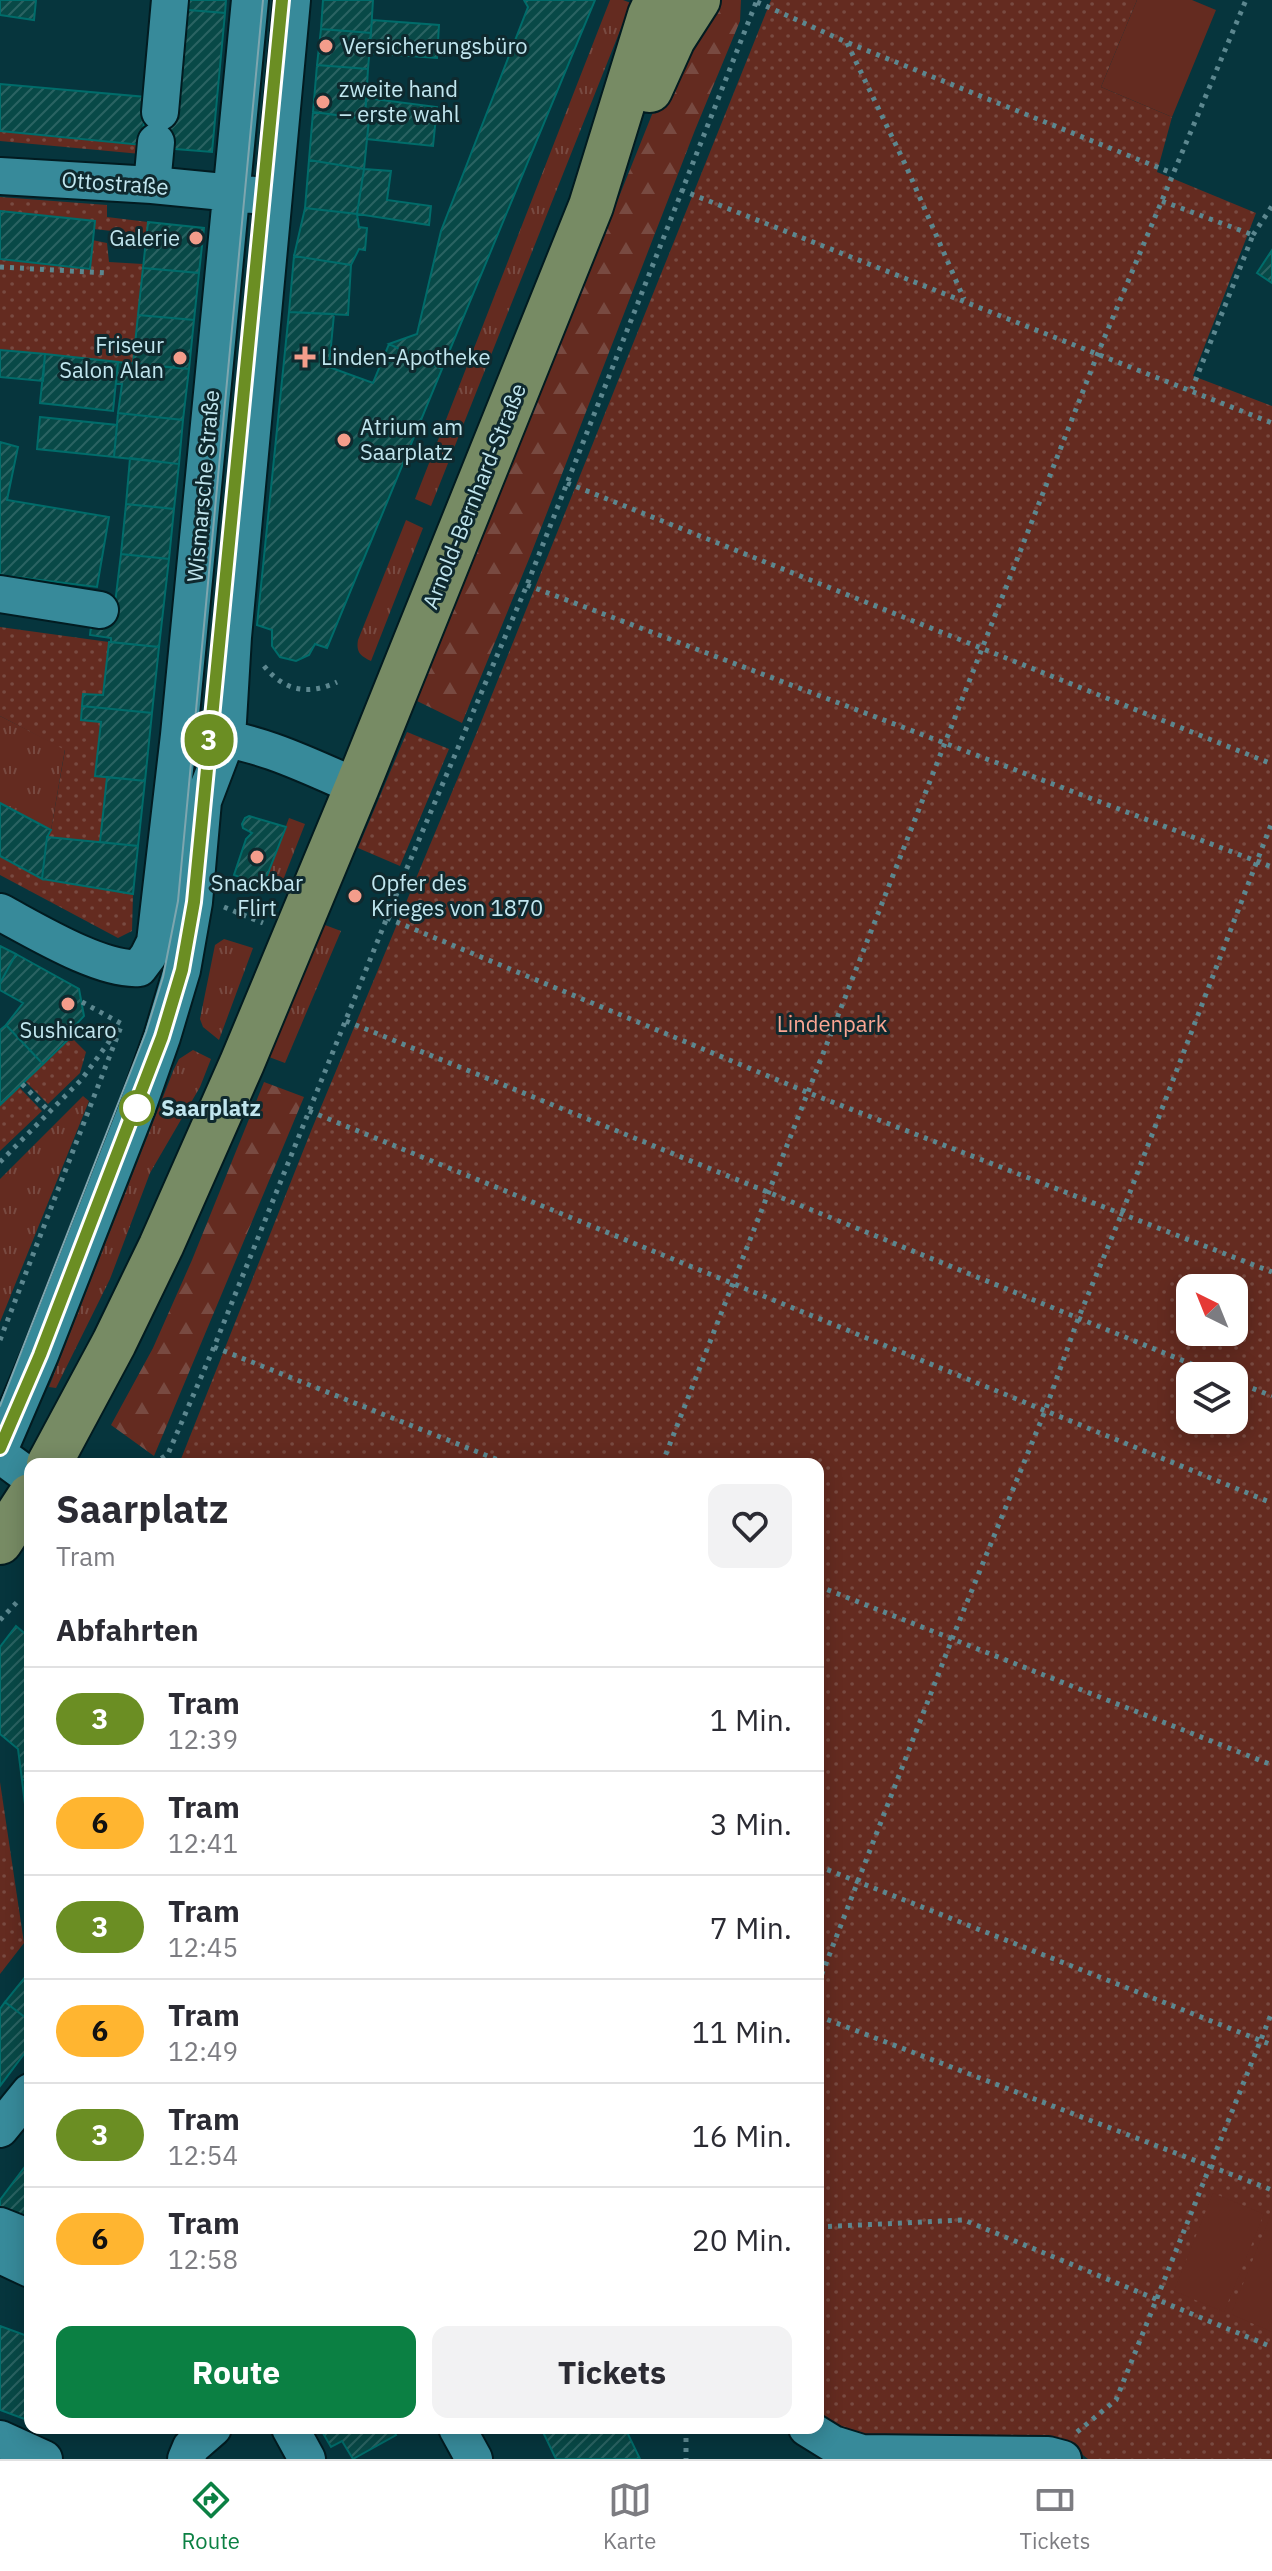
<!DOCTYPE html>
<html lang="de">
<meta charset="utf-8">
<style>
body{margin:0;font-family:"IBM Plex Sans",sans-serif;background:#f2f2f3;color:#2b2b33;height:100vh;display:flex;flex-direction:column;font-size:30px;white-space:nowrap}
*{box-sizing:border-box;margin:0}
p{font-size:26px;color:#7c7c81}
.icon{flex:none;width:44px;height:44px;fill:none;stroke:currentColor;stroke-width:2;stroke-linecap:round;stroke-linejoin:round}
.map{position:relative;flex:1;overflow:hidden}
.side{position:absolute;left:24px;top:1458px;width:800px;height:976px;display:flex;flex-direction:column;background:#fff;border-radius:16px;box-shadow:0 4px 20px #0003}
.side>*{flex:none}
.badge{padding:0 16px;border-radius:26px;font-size:28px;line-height:52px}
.needle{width:52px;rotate:317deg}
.controls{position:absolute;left:1176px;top:1274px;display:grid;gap:16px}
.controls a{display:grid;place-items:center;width:72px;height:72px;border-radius:16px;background:#fff;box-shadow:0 4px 20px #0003;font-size:40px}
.map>.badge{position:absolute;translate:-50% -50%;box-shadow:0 0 0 4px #fff}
h2{padding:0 32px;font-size:30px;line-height:72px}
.round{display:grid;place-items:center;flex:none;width:84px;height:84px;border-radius:16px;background:#f2f2f3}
.summary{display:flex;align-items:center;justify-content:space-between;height:136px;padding:0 32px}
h1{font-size:38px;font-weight:700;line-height:60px}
.button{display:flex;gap:16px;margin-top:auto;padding:16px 32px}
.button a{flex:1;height:92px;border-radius:16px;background:#0b8043;color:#fff;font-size:32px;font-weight:700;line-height:92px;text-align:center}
.button a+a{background:#f2f2f3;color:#2b2b33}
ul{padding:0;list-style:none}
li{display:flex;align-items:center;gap:24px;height:104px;padding:0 32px;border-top:2px solid #e1e1e2}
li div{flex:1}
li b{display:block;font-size:30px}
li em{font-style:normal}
li .badge{min-width:88px;font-weight:700;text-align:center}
.dock{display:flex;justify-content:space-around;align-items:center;height:112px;border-top:2px solid #e1e1e2;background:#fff;font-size:22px;color:#7c7c81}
.dock a{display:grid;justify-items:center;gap:4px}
.dock .active{color:#0b8043}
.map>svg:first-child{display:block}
.grass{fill:url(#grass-tufts)}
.forest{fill:url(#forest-firs)}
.park{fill:url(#park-dots);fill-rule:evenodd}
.pitch{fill:#642b20}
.building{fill:url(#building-hatch);stroke:#006c6a;stroke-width:2}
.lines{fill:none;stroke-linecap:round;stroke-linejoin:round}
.minor-casing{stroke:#021b20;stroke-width:40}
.major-casing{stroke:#021b20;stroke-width:48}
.path{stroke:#5c878f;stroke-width:5;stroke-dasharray:4 6;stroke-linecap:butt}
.minor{stroke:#378a9a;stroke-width:36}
.major{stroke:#778b64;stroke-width:44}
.tram{stroke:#7ea6af;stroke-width:2}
.line-casing{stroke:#fff;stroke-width:18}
.line{stroke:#6b8e23;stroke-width:12}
.poi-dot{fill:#f49d8b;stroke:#0f292e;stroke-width:3}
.stop-dot{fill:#fff;stroke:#6b8e23;stroke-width:4}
.labels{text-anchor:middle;stroke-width:6;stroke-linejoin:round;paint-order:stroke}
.poi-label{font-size:22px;fill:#c1e6ef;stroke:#0f292e;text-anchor:start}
.street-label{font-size:22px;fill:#c1e6ef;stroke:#0f292e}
.park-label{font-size:22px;fill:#faa693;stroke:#0f292e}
.stop-label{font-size:22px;font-weight:bold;fill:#c1e6ef;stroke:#0f292e;text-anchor:start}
</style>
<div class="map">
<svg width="1272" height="2459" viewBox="0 0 1272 2459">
<defs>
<pattern id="grass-tufts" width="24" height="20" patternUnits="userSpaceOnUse" patternTransform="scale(2)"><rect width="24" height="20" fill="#642b20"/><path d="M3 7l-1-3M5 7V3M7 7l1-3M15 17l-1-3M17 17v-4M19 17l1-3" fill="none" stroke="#784a41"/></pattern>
<pattern id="forest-firs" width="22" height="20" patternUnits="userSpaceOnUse" patternTransform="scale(2)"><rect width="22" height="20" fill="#642b20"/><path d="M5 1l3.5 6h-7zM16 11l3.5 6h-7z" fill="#784a41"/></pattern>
<pattern id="park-dots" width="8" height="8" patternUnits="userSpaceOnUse" patternTransform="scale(2)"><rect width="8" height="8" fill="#642b20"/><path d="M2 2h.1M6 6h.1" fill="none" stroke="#784a41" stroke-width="1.8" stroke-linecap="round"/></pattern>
<pattern id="building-hatch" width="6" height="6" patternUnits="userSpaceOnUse" patternTransform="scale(2)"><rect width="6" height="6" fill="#084947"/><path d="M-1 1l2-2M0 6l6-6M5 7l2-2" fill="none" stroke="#2a6362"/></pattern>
</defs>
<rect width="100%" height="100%" fill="#06353d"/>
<path class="grass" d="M610 0H623L631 3 431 506 415 499Z
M406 520 423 528 371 661C360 656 356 652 358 640Z
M0 716 65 749 51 830 0 803Z
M289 818 305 824 278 893 263 886Z
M325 925 341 931 285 1063 269 1057Z
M224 939 253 948 219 1040 203 1027 200 1019 215 945Z
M193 1050 211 1059 200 1087 150 1173 110 1279 56 1388 49 1387 174 1069 179 1059Z
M83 1096 89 1101 0 1322V1179Z"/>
<path class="forest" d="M714 0H741L740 21 695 130 531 554 462 723 417 701 655 107Z
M264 1082 304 1097 154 1456 111 1425 153 1348 192 1260Z"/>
<path class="park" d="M771 0H1137L1101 87 1172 117 1157 172 1256 213 1193 376 1272 406V2459H1088L1079 2452 1053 2443 874 2441 818 2421V1464H179L311 1131 479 727ZM1190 1288H1234V1332H1190ZM1190 1376H1234V1420H1190Z
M0 131 142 145 141 154 0 141Z
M0 197 107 205V217L148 222 147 235 94 229V221L0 211Z
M92 240 107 243 109 262 143 264 133 364 0 350V259Z
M0 627 109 642 103 695 84 694 81 720 101 722 107 777 100 842 47 837 51 830 65 750 0 716Z
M407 732 449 749 400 866 358 848Z
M0 856 43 879 133 894 132 931 118 938 0 875Z
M71 1037 86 1052 80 1073 48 1104 25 1081Z
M19 1087 42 1111 0 1151V1105Z
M0 1782 24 1943 0 1974Z"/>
<path class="pitch" d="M1137 0H1192L1216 10 1172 117 1101 87Z
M1213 2193 1264 2214 1224 2312 1174 2291Z
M1270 2217H1272V2332L1231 2314Z"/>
<path class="building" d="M0 0H36L34 20 0 15Z
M176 0H226L225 13 176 9Z
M323 0H373L371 33 321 29Z
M524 0H595L442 369 389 344 417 334 441 231 528 7Z
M176 9 225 13 212 152 163 148Z
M372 20 439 25 437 58 369 53Z
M321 29 371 33 368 69 317 65Z
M317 65 368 69 365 119 313 112Z
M0 84 146 97 142 145 0 131Z
M366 98 437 107 433 146 367 139 369 119H365Z
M313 112 369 119 364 169 309 160Z
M309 160 364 169 357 214 305 208Z
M364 169 391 171 387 200 431 206 429 225 357 214Z
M305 208 357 214 359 227 367 228 365 250 359 249 351 265 294 256Z
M0 211 95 221 90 269 0 259Z
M148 222 204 228 199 273 143 268Z
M1272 250V283L1257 273Z
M294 256 351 265 348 315 289 312Z
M143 268 199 273 194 320 138 315Z
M289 312 334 314 329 367 373 383 389 344 442 369 327 648 315 644 309 655 296 661 280 657 272 646V630L257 625Z
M138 315 194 320 189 369 133 364Z
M0 350 45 354 43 381 0 377Z
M45 354 118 362 113 411 40 403Z
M118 362 189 369 183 420 118 413 122 384H116Z
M118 413 183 420 179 464 114 457Z
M40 417 117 425 114 457 37 449Z
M0 442 18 447 7 500 109 517 97 587 0 575Z
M130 458 179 464 174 509 126 504Z
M126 504 174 509 169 559 121 554Z
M121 554 169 559 159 647 111 642V638L90 635 92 618 113 620Z
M109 642 159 647 152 713 82 706 83 694 103 695Z
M82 706 152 713 145 781 95 776 101 722 81 720Z
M107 777 145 781 138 846 100 842Z
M0 803 51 830 47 837 42 879 0 856Z
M249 816 286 827 263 886 234 875 246 839 252 833 243 828 242 824 245 818Z
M47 837 138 846 133 894 42 879Z
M0 946 16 954 0 983Z
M16 954 79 989 84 1016 68 1033 71 1037 43 1064 6 1025 23 1003 0 990V983Z
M6 1025 43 1064 0 1105V1030Z
M16 1626 30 1638V1779L22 1780 18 1749 0 1734V1647Z
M30 1779V1845L22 1780Z
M30 1971V2021L5 2002Z
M5 2002 30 2021V2046L0 2086V2009Z
M30 2160V2230L0 2214V2200Z
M0 2326 30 2337V2421L0 2410Z
M320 2428H392L396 2435 353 2459 342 2441 331 2447Z
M541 2428H625L640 2459H556Z"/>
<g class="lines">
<defs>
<path id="minor" d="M160 112 170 0
M0 176 152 185 254 195
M152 185 156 142
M0 594 100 610
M204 736C257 740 309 766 357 787
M0 912C34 930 101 971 139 968L148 956 155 942 179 735 250 0
M0 1448 40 1355 137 1108 162 1037 182 970 194 902 203 801 227 738 233 637 292 0
M0 1455 30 1477
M0 2129 30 2092
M0 2226 30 2238
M0 2255 30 2269
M290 2428 307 2459
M457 2428 474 2459
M807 2428 833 2444 862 2453 1048 2455 1063 2459
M0 2439 44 2459
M186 2459 191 2447 213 2428"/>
<path id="major" d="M650 90 673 39 698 0
M49 1464 114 1343 161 1246 242 1063 357 787 591 206 650 15 657 0
M0 1542 30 1496"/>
</defs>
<use href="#minor" class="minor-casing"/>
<use href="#major" class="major-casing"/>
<path class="path" d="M757 2 846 42 1172 173
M847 43 906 166 964 299
M681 190 1272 423
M1162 201 1253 235 1192 389
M1253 235 1272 206
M0 267 107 273
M567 483 1272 764
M527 585 1272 867
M264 666C285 692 309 695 337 682
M224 907 263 923
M387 918 809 1093 1272 1272
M82 1002 122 1024
M346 1021 1221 1376
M22 1084 50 1112
M309 1111 1272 1503
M0 1162 82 1079 116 1032
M0 1340 122 1024
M214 1347 508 1464
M1234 1381 1272 1396
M153 1464 168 1454 214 1347 407 868 527 585 757 0
M662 1464 1098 353 1246 0
M818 1586 1272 1765
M0 1620 20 1599
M818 1866 1272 2045
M818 1984 952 1639 1045 1411 1078 1319 1122 1213 1272 822
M818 2016 1272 2190
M818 2227 964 2220 1272 2347
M686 2428V2459
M1077 2432 1116 2400 1272 2012"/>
<use href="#minor" class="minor"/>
<use href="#major" class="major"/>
<path class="tram" d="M0 1406 146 1032 163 977 178 901 263 0
M0 1448 40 1355 162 1037 182 970 194 902 282 0"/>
</g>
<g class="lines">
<defs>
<path id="line" d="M0 1448 40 1355 162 1037 182 970 194 902 282 0"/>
</defs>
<use href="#line" class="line-casing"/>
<use href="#line" class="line"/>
</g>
<g class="poi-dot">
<circle cx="326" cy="46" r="8"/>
<circle cx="323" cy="102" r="8"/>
<circle cx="196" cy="238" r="8"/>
<path d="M301 345h8v8h8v8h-8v8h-8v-8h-8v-8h8z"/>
<circle cx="180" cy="358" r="8"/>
<circle cx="344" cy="440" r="8"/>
<circle cx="257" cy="857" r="8"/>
<circle cx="355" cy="896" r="8"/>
<circle cx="68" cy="1004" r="8"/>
</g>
<circle class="stop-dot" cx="137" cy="1108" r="16"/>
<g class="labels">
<g class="poi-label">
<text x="342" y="54">Versicherungsbüro</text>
<text x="339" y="97">zweite hand<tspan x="339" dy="25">– erste wahl</tspan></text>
<text x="180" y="246" text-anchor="end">Galerie</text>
<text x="164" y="353" text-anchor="end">Friseur<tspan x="164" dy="25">Salon Alan</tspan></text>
<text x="321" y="365">Linden-Apotheke</text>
<text x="360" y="435">Atrium am<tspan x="360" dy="25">Saarplatz</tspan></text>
<text x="257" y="891" text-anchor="middle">Snackbar<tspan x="257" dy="25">Flirt</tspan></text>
<text x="371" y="891">Opfer des<tspan x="371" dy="25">Krieges von 1870</tspan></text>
<text x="68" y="1038" text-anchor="middle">Sushicaro</text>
</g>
<g class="street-label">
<text transform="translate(115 183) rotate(4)" y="8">Ottostraße</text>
<text transform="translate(203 486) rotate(-85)" y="8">Wismarsche Straße</text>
<text transform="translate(474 496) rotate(-68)" y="8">Arnold-Bernhard-Straße</text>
</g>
<g class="park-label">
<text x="832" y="1032">Lindenpark</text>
</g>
<g class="stop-label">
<text x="161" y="1116">Saarplatz</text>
</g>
</g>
</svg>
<div class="controls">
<a><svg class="needle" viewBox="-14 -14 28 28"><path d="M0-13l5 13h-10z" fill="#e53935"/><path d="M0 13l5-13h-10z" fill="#7c7c81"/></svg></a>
<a><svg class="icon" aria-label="layers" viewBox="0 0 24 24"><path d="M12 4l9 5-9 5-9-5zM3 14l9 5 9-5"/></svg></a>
</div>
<b class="badge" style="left:209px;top:740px;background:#6b8e23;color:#fff">3</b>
<section class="side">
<div class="summary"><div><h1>Saarplatz</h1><p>Tram</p></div><a class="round"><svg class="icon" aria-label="heart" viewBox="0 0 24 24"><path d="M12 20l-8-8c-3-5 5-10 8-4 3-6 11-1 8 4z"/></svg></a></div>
<h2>Abfahrten</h2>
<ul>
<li><span class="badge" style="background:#6b8e23;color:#fff">3</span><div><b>Tram</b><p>12:39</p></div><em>1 Min.</em></li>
<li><span class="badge" style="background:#ffb530;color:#111">6</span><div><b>Tram</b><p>12:41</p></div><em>3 Min.</em></li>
<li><span class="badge" style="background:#6b8e23;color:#fff">3</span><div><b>Tram</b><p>12:45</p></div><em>7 Min.</em></li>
<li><span class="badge" style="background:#ffb530;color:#111">6</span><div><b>Tram</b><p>12:49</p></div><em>11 Min.</em></li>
<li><span class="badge" style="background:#6b8e23;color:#fff">3</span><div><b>Tram</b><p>12:54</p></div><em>16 Min.</em></li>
<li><span class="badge" style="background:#ffb530;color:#111">6</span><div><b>Tram</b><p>12:58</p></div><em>20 Min.</em></li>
</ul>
<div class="button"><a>Route</a><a>Tickets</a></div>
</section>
</div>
<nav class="dock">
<a class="active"><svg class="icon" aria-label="directions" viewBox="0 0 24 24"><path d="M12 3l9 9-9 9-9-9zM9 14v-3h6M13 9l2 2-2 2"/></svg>Route</a>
<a><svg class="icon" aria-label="map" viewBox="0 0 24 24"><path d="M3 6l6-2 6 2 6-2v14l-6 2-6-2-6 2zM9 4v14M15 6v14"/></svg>Karte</a>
<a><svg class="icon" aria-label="tickets" viewBox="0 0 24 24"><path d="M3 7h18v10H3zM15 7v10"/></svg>Tickets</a>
</nav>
